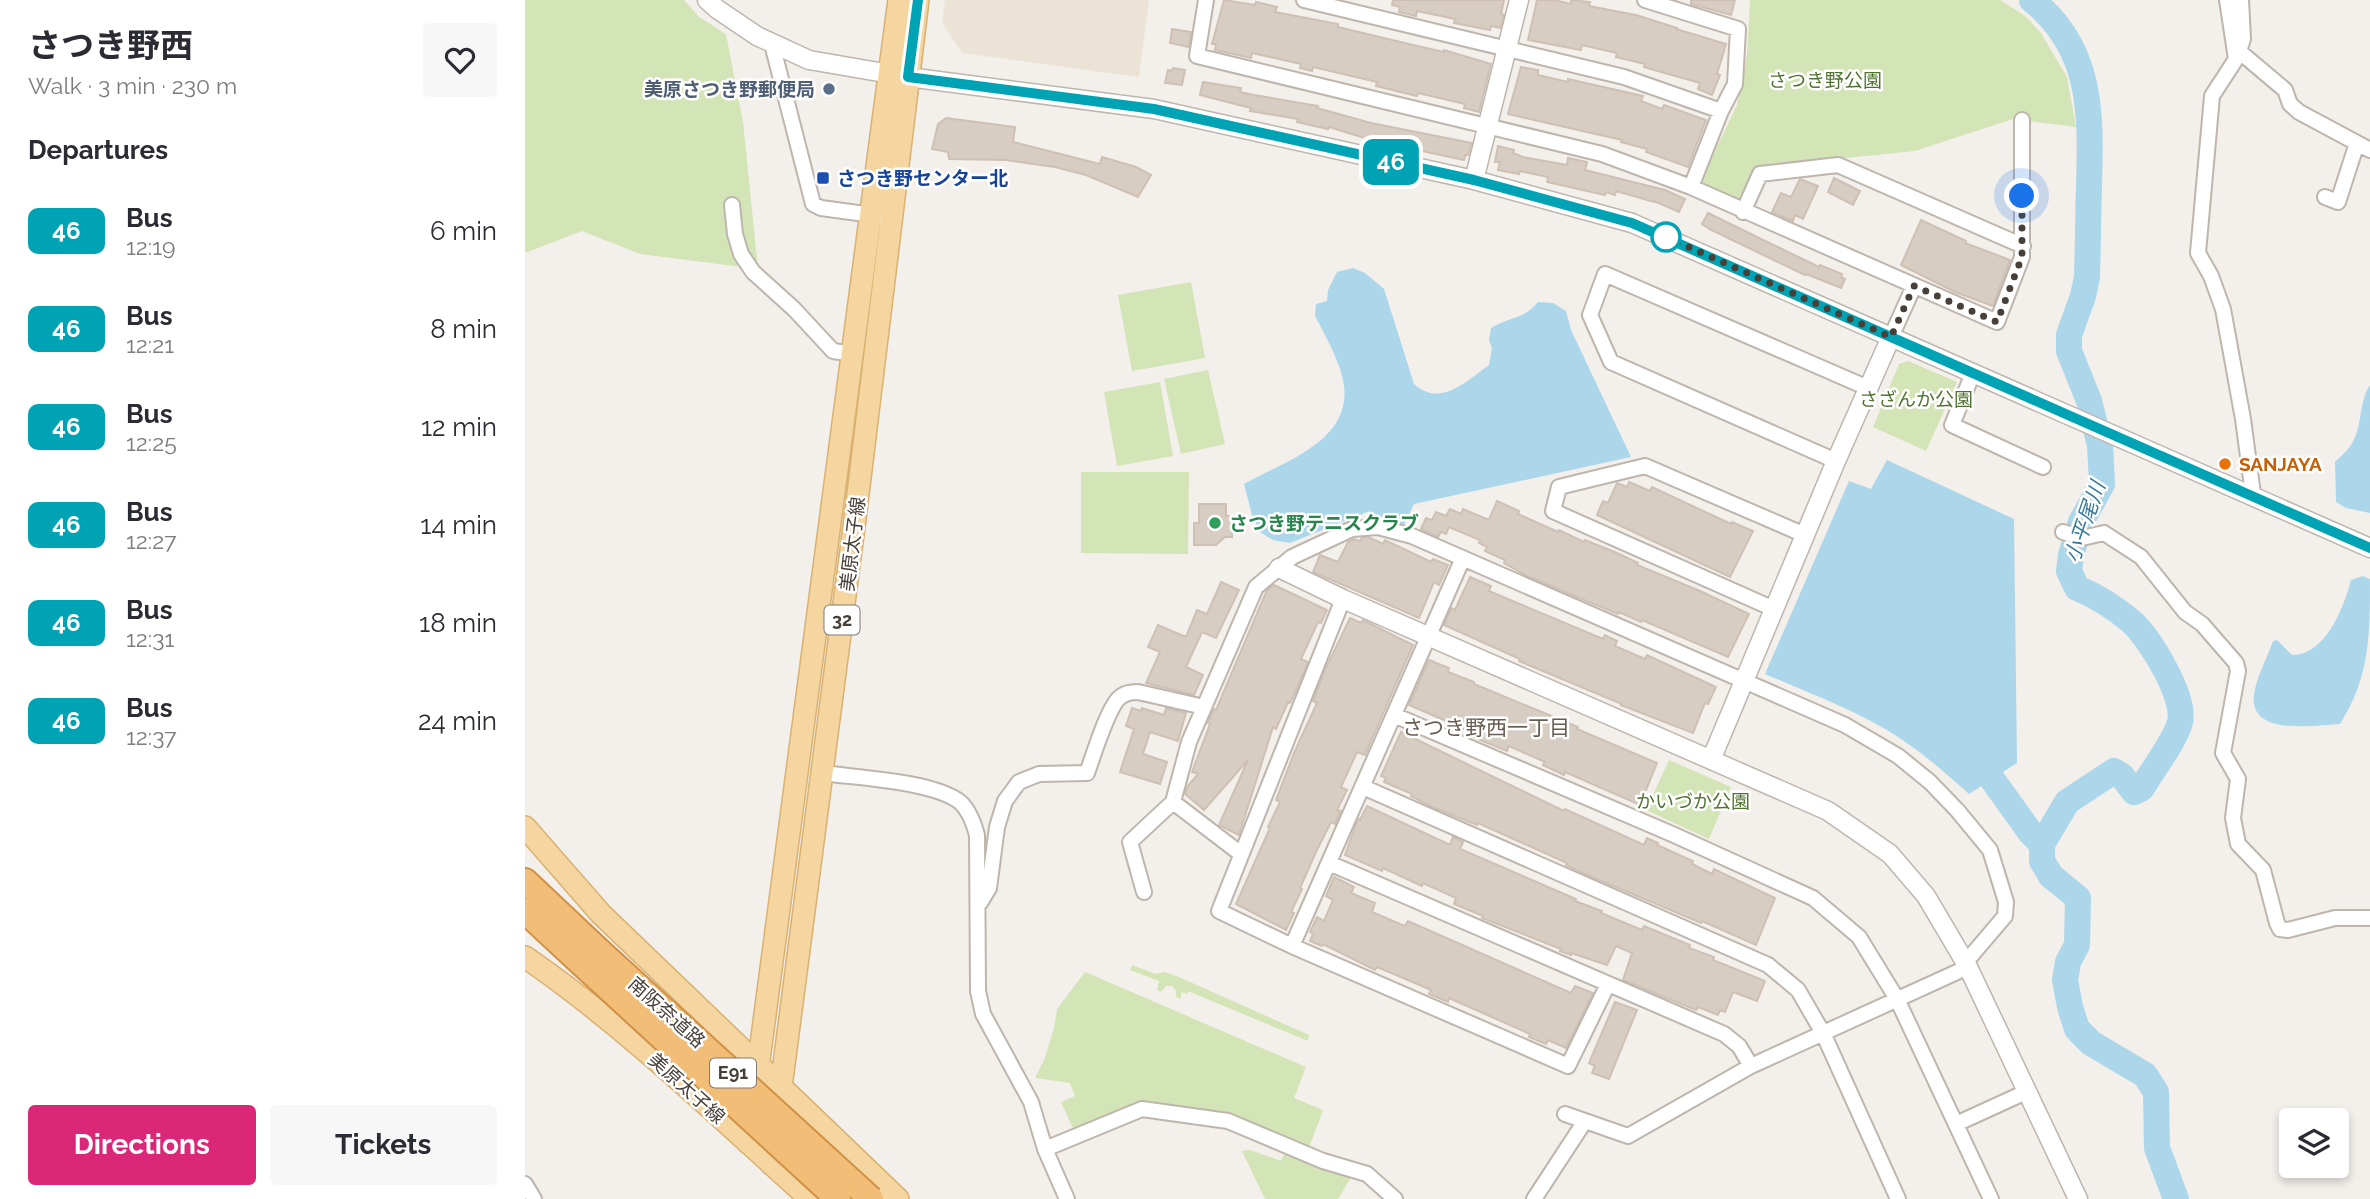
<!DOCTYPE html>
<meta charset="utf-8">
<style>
body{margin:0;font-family:Raleway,"Noto Sans JP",sans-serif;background:#f7f7f7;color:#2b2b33;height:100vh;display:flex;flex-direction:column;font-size:26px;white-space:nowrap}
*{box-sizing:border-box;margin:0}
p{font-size:23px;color:#7c7c81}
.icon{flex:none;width:38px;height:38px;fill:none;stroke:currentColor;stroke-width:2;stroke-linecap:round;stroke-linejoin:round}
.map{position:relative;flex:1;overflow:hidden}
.panel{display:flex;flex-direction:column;background:#fff;width:525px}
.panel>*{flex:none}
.badge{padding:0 14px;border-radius:10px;font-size:24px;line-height:46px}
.controls{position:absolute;left:1754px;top:1108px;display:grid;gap:14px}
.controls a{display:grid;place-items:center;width:70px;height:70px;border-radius:7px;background:#fff;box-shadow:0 4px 10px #0003;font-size:35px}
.you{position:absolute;width:35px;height:35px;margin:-18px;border:5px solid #fff;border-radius:50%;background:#1a73e8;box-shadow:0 0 0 10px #1a73e833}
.map>.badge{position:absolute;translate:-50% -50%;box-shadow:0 0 0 4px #fff}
h2{padding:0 28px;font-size:26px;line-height:63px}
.round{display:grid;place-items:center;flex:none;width:74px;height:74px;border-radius:7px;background:#f7f7f7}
.headline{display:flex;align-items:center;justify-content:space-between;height:119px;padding:0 28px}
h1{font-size:33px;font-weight:700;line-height:52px}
.cta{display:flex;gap:14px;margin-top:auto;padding:14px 28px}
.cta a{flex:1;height:80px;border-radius:7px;background:#db2777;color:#fff;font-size:28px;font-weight:700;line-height:80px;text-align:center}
.cta a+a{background:#f7f7f7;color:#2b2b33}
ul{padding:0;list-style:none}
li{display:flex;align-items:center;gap:21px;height:98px;padding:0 28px}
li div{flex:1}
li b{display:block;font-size:26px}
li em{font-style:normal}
li .badge{min-width:77px;font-weight:700;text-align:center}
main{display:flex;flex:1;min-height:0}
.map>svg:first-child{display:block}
.education{fill:#ebe3d5}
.green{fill:#d3e4b6}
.water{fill:#acd6ea}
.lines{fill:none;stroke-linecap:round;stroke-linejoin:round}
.river{stroke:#acd6ea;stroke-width:26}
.building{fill:#d7cdc3;stroke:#cec1b4;stroke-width:2}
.minor-casing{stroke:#beb6ad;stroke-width:18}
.tertiary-casing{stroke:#beb6ad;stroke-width:21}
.primary-casing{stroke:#d9b171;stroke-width:24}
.motorway-casing{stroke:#d09147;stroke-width:28}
.minor{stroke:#fff;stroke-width:14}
.tertiary{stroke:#fff;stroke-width:18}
.primary{stroke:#f5d6a0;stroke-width:21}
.motorway{stroke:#f1bd77;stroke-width:24}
.motorway-bridge-casing{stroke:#d09147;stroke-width:28;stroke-linecap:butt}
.motorway-bridge{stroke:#f1bd77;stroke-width:24}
.line-casing{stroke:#fff;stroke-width:16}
.line{stroke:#00a3b4;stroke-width:10}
.walk{stroke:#464038;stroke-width:7;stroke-dasharray:0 12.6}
.service-dot{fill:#5c6f8a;stroke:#fff;stroke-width:2.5}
.transit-dot{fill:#1a4fb4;stroke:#fff;stroke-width:2.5}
.stop-dot{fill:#fff;stroke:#00a3b4;stroke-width:3.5}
.food-dot{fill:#e8710a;stroke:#fff;stroke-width:2.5}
.leisure-dot{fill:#2e9e5b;stroke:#fff;stroke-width:2.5}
.labels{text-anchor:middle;stroke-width:5;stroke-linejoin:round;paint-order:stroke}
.shield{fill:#fff;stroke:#7e7974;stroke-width:2}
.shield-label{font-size:18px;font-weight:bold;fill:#464038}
.park-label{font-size:19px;fill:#507330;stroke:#fff}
.service-label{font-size:19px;font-weight:bold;fill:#4e5e75;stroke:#fff;text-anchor:end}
.transit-label{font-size:19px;font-weight:bold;fill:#164399;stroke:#fff;text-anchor:start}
.food-label{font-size:19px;font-weight:bold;fill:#c56008;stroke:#fff;text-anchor:start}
.leisure-label{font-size:19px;font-weight:bold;fill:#27864d;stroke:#fff;text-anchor:start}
.street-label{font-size:19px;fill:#464038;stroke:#fff}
.water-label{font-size:21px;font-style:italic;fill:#36789a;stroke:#fff}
.neighbourhood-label{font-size:21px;fill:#685d50;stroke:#fff}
</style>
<main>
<section class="panel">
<div class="headline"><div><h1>さつき野西</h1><p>Walk · 3 min · 230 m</p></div><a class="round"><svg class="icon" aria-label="heart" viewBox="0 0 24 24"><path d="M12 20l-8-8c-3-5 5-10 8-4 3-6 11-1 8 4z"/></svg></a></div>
<h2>Departures</h2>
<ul>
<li><span class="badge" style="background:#00a3b4;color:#fff">46</span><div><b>Bus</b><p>12:19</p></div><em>6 min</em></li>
<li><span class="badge" style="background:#00a3b4;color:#fff">46</span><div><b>Bus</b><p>12:21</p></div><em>8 min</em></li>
<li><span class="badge" style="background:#00a3b4;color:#fff">46</span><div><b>Bus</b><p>12:25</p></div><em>12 min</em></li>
<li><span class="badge" style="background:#00a3b4;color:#fff">46</span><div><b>Bus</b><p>12:27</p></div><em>14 min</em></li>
<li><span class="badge" style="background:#00a3b4;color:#fff">46</span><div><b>Bus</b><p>12:31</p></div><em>18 min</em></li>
<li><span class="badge" style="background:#00a3b4;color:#fff">46</span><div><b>Bus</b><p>12:37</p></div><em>24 min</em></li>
</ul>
<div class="cta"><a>Directions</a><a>Tickets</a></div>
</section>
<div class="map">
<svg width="1845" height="1199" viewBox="0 0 1845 1199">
<rect width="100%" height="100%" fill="#f3efea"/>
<path class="education" d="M420 0H624L614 77 437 53 417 23Z"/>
<path class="green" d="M0 0H159L174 17 201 34 218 122 233 269 115 254 57 231 0 253Z
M1225 0H1475L1499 15 1516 33 1542 77 1551 127 1488 119 1390 151 1232 167 1213 203 1174 184 1212 105 1222 55Z
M666 282 680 358 607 371 593 295Z
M1383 361 1432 382 1401 451 1348 427 1374 364Z
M683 370 700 444 656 454 639 379Z
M635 382 648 456 592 466 579 392Z
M556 472H664L663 554 556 553Z
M1144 760 1206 787 1184 839 1121 810Z
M607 965 631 974 640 972 656 978 784 1035 783 1041 663 991 662 994 656 992V999L651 997V991L647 986H641L636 992 632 990 634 981 605 970Z
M560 972 781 1067 769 1098 798 1110 784 1148 617 1103 550 1133 536 1102 550 1096 545 1083 510 1078 519 1060 529 1028 532 1009Z
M761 1149 828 1174 813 1199H740L717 1151 725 1150 756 1161Z"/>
<path class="water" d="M828 268 840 273 859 289 889 384C915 408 942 381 964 365L967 348 964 340 966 328C983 317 1000 319 1013 302L1028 303 1041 311 1046 330 1106 457 889 504 879 525 860 523 842 512 765 543 748 540 735 532 727 515 719 484C759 462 826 441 819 386 817 365 800 335 790 316L791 304 802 301 803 290 812 272Z
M1845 385V513L1821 508 1811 502 1810 462C1815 457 1822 451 1826 445 1838 427 1833 403 1845 385Z
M1362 460 1489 519 1492 763 1444 794C1422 774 1400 755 1376 739 1336 712 1284 693 1240 674L1324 481 1346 489Z
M1838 576 1845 579C1845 634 1845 677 1815 724 1790 725 1723 737 1729 694 1732 676 1742 658 1748 641L1752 640 1767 655C1801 655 1819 607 1826 580Z"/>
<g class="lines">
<path class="river" d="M1507 0C1568 49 1566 114 1564 186 1563 216 1563 246 1562 277L1558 296 1544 335V351L1564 401 1575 445 1577 484 1556 522 1546 555 1544 571 1552 588C1572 596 1590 608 1607 622 1625 639 1661 697 1655 722 1651 739 1627 771 1617 788L1609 792 1597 776 1589 771 1542 802 1517 844V861L1526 876 1553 898 1552 945 1543 962 1540 980 1545 1007 1552 1029 1566 1043 1620 1075 1631 1092 1632 1148 1651 1199
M1467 779 1505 832 1517 844"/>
</g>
<path class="building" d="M699 0 730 5 731 2 752 7 750 12 813 24V27L888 45 919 52V50L966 64 954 112 939 108 940 104 893 93 892 96 851 86 852 82 788 67 787 71 775 68 776 64 727 53 726 58 690 50 691 44H687Z
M868 0H979L976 14 979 15 975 28 966 26 965 30 929 23 930 19 892 11 891 16 874 12 875 7 867 5Z
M1012 0H1029L1046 4V0L1065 2 1064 6 1111 15 1152 28 1151 29 1201 44 1192 74 1195 75 1187 95 1173 89 1175 83 1119 67 1120 64 1091 57 1092 53 1057 45 1056 50 1003 40Z
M1166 0H1210L1206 15 1166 4Z
M647 29 666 32 664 47 645 43Z
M996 67 1013 70V75L1043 82V79L1118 96 1116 101 1137 109 1139 105 1181 120 1163 167 1121 152 1122 149 1096 142 1097 140 983 114Z
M648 68 660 70 657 85 640 83 643 70 647 71Z
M678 82 716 88 715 92 729 95 793 106 792 108 846 123 947 143 943 155H940L939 160 846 140 804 127 803 129 772 122 773 119 725 111 726 108 675 95Z
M421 118 490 127 488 142 575 164 577 157 611 167 626 175 613 197 561 175 530 167 481 160 424 159 423 152 407 149 413 124Z
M973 146 989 150 988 153 998 157 1042 165 1043 158 1062 162 1060 170 1140 190 1160 199 1154 212 1129 201V202L1091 191 1090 195 1081 192 1080 195 1022 182 1023 177 995 171 994 174 973 170 975 162H970Z
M1309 178 1335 191 1328 205 1303 192Z
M1275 179 1293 186 1278 219 1270 215 1268 221 1247 212 1256 193 1266 197Z
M1183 213 1294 267 1295 265 1317 274 1316 277 1320 279 1316 288 1281 274 1280 275 1184 229 1177 224Z
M1396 220 1441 241 1440 243 1485 260 1468 306 1430 292 1376 265Z
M1104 482 1125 491 1127 487 1206 524 1207 522 1228 531 1205 577 1072 515 1078 501 1083 503 1092 483 1102 487Z
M972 501 994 511 993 514 1033 532 1034 530 1059 542 1060 540 1092 553 1113 563 1112 565 1175 591 1224 614 1203 657 1117 620 1116 622 1094 612 1093 614 1002 576 979 563 980 560 960 551 962 547 954 543 955 540 924 527 921 534 916 532 913 537 896 529 901 518 907 520 911 512 921 516 925 509 936 514 938 509 964 520Z
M674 504H701V516H707V537H700L691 545H669V523H674Z
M843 537 858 544 860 540 906 562 908 559 923 565 914 585 909 582 894 618 788 572 795 555 813 562 823 542 829 539 835 541 837 538Z
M945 577 966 586 964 591 1078 639 1080 635 1092 641 1090 646 1120 659 1122 655 1191 687 1183 704 1180 703 1168 733 1096 705 1097 704 994 661 995 659 919 625 926 608 930 610Z
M696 582 714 590 691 638 677 632 661 667 678 675 669 695 621 683 635 652 623 647 633 625 661 637 672 610 682 614Z
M749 585 802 610 796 623 793 622 776 659 783 662 770 693 765 703 763 702 751 729 748 727 714 835 694 825 723 760 679 810 660 794 662 787 673 774 667 772 685 724 683 723 689 709 691 710 742 590Z
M825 618 836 623 838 620 888 645 840 755 832 752 816 787 822 790 812 810 816 811 810 824 806 822 791 852 775 888 777 889 766 912 769 913 761 930 711 904 745 828 743 827 755 802 751 800 769 753 792 703 788 701 800 670Z
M904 660 924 668 923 672 949 682V684L1053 727 1052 729 1132 763 1115 805 1040 772 1039 775 1018 765 1020 762 984 746 982 751 960 742 942 734 944 731 884 705Z
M607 708 616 711 617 708 639 715 641 708 661 713 653 741 625 732 618 754 642 762 635 784 595 772 609 729 601 726Z
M876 732 1039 811 1040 809 1119 845 1122 838 1133 843 1132 845 1168 861 1167 864 1187 874 1189 869 1250 898 1231 945 1177 921 1176 923 1060 874 1041 865 1042 863 953 823 952 825 907 807 886 796 887 794 859 782 861 778 856 776Z
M842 806 925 845 928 837 938 842 935 849 1051 899 1050 901 1077 911 1076 913 1117 930 1119 926 1165 945 1164 948 1189 957 1188 960 1240 981 1232 1001 1208 992 1200 1012 1195 1010 1193 1015 1173 1007 1171 1010 1098 980 1107 953 1091 946 1082 965 1046 953V955L1035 951 1036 949 957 918 958 916 929 904 931 898 898 883 897 886 858 868 857 871 820 855 833 819 835 820Z
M809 877 829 887 826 893 850 903 847 912 875 924 880 926 883 921 1046 993 1050 986 1068 993 1041 1048 1023 1040 1021 1044 1004 1037 1005 1034 924 998 923 1002 904 994 906 990 876 977 852 967 850 970 798 944 797 946 785 941 788 934 785 932 792 917 799 921 808 900 801 896Z
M1090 1002 1112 1010 1084 1079 1067 1073 1070 1066 1064 1063Z"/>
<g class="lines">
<defs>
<path id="minor" d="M681 0 672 56 1077 154 1166 187 1472 322 1497 257V120
M779 0 1099 77 1196 111
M1120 0 1213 29 1210 84 1196 111 1166 187
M1702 0 1711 59 1687 96 1673 253 1686 276 1698 309 1718 419 1728 494
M247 44 288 204 296 208 355 216
M1715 52 1760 90 1765 104 1774 112 1845 150
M1712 57 1718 39 1716 0
M1800 197 1813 202 1832 143
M207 205 210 234 216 254 228 272 269 309 308 351 329 354
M1218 212 1235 174 1313 165 1498 246
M1366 337 1389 286
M1448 373 1427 425 1518 467
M1311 461 1086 362 1065 315 1080 274 1343 388
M1538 532 1557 538 1579 533 1616 557 1660 612 1677 624 1711 663 1713 671 1698 753 1713 779 1708 818 1713 844 1738 870 1752 923 1755 929 1763 930 1810 918H1845
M818 599 694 911 767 946 1043 1066 1083 984
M1249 609 1028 511 1034 487 1120 466 1280 535
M869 715 1147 834 1288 898 1334 937 1372 999 1466 1199
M298 773C333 778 408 781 435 802 444 810 449 824 452 835L453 991 458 1014 506 1102 520 1149 542 1199
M838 787 1243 965 1273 990 1298 1033 1373 1199
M716 854 648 802 664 742 731 587 767 557 827 529 853 527 887 536 1320 725 1373 756 1405 782 1432 810 1465 850 1481 902 1480 916 1440 963
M804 863 1199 1034 1214 1046 1226 1066
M619 892 605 842 648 802
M455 903 464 888 472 827 480 801 494 782 514 774 562 773C569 754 581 713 593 699 599 693 605 692 613 692L679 707
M767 946 938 558
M1040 1114 1103 1136 1226 1066 1443 967
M1431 1124 1501 1092
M520 1149 617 1109 703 1121 798 1161 842 1174 870 1199
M0 1184 9 1199
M1009 1199 1060 1121"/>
<path id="tertiary" d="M182 0 192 9 232 36 284 60 383 77 629 109 949 180 1107 223 1845 548
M949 180 994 0
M754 568 818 599 1303 811 1365 854 1401 896 1443 967 1553 1199
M1186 760 1311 461 1366 337"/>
<path id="primary" d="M0 827 76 914 373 1199
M0 957C103 1028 193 1116 285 1199
M223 1143 374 0
M246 1164 330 519 393 0"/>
<path id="motorway" d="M0 881 70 947
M0 911 56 963"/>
</defs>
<use href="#minor" class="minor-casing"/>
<use href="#tertiary" class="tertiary-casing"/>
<use href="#primary" class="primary-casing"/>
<use href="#motorway" class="motorway-casing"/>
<use href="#minor" class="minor"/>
<use href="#tertiary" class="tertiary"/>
<use href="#primary" class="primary"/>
<use href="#motorway" class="motorway"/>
<defs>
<path id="motorway-bridge" d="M70 947 346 1199
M56 963 313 1199"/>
</defs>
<use href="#motorway-bridge" class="motorway-bridge-casing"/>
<use href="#motorway-bridge" class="motorway-bridge"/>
</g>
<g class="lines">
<defs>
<path id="line" d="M393 0 383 77 629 109 949 180 1107 223 1845 548"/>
</defs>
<use href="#line" class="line-casing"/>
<use href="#line" class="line"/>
<path class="walk" d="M1141 237 1366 337 1389 286 1472 322 1497 257V196"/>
</g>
<circle class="service-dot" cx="304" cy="89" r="7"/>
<rect class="transit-dot" x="291" y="171" width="14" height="14" rx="3.5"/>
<circle class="stop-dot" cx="1141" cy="237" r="14"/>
<circle class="food-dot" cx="1700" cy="464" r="7"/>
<circle class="leisure-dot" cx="690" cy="523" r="7"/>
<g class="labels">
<g class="shield">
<rect x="299.5" y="605.5" width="35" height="29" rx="5"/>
<rect x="185" y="1058.5" width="46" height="29" rx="5"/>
</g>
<g class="shield-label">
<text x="317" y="626">32</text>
<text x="208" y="1079">E91</text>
</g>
<g class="park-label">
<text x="1300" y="87">さつき野公園</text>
<text x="1391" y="406">さざんか公園</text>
<text x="1168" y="808">かいづか公園</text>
</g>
<g class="service-label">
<text x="290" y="96">美原さつき野郵便局</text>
</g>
<g class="transit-label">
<text x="312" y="185">さつき野センター北</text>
</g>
<g class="food-label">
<text x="1714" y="471">SANJAYA</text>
</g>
<g class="leisure-label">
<text x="704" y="530">さつき野テニスクラブ</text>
</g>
<g class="street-label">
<text transform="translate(327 544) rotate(-83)" y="7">美原太子線</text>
<text transform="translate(142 1012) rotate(42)" y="7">南阪奈道路</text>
<text transform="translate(162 1088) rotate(42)" y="7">美原太子線</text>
</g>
<g class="water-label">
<text transform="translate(1560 522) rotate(-71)" y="7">小平尾川</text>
</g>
<g class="neighbourhood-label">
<text x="961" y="735">さつき野西一丁目</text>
</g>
</g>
</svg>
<div class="controls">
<a><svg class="icon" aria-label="layers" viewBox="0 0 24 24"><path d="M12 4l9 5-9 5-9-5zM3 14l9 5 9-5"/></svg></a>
</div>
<div class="you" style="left:1497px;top:196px"></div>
<b class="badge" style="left:866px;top:162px;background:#00a3b4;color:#fff">46</b>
</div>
</main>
